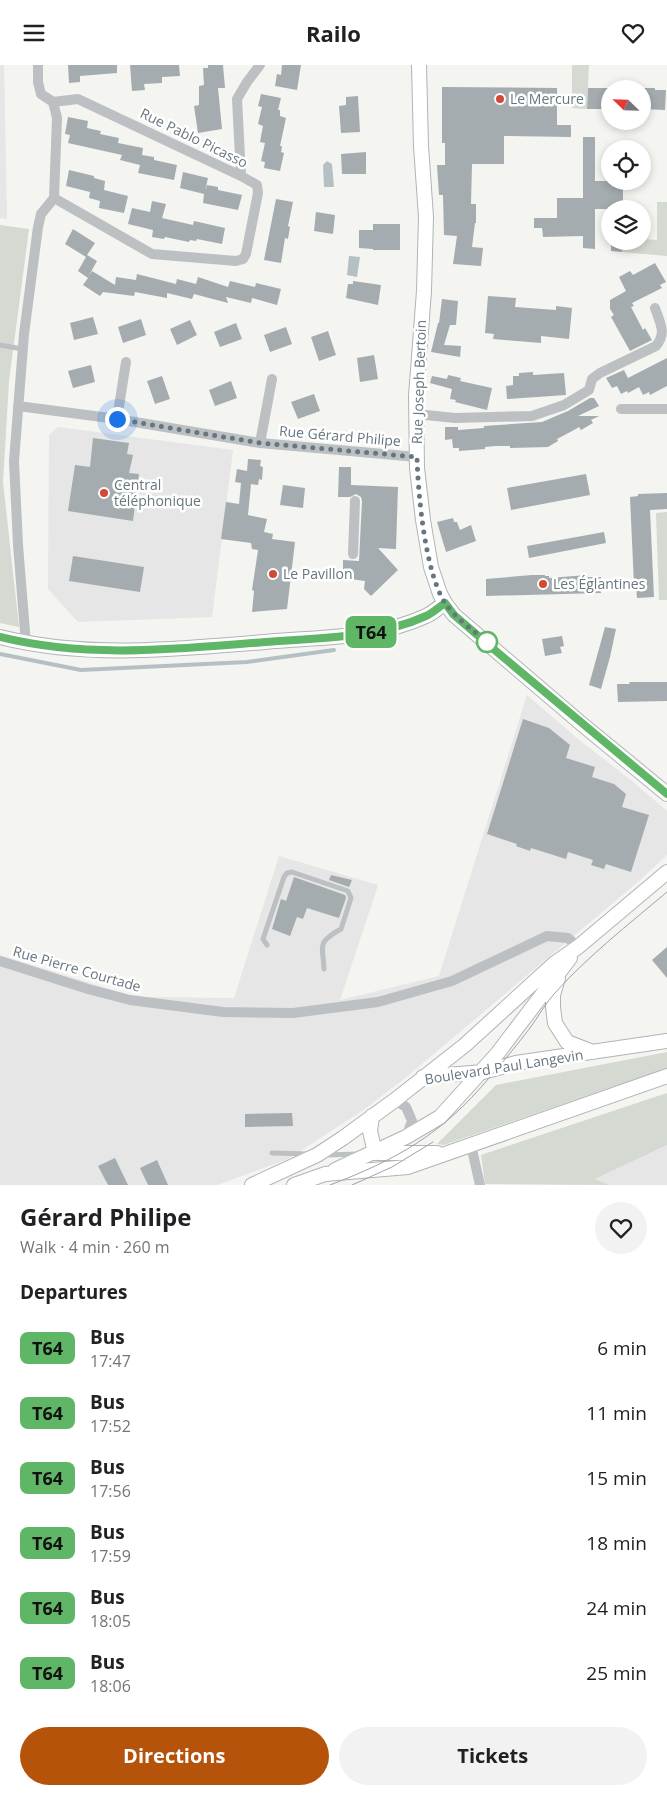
<!DOCTYPE html>
<meta charset="utf-8">
<style>
body{margin:0;font-family:"Open Sans",sans-serif;background:#f2f2f2;color:#202124;height:100vh;display:flex;flex-direction:column;font-size:19px;white-space:nowrap}
*{box-sizing:border-box;margin:0}
p{font-size:16px;color:#757577}
.icon{flex:none;width:28px;height:28px;fill:none;stroke:currentColor;stroke-width:2;stroke-linecap:round;stroke-linejoin:round}
.map{position:relative;height:1120px;overflow:hidden}
.side{display:flex;flex-direction:column;background:#fff;flex:1}
.side>*{flex:none}
.badge{padding:0 10px;border-radius:8px;font-size:18px;line-height:32px}
.needle{width:32px;rotate:293deg}
.controls{position:absolute;left:601px;top:15px;display:grid;gap:10px}
.controls a{display:grid;place-items:center;width:50px;height:50px;border-radius:50%;background:#fff;box-shadow:0 2px 8px #0003;font-size:25px}
.you{position:absolute;width:25px;height:25px;margin:-12px;border:4px solid #fff;border-radius:50%;background:#1a73e8;box-shadow:0 0 0 8px #1a73e833}
.map>.badge{position:absolute;translate:-50% -50%;box-shadow:0 0 0 2px #fff}
h2{padding:0 20px;font-size:19px;line-height:45px}
.round{display:grid;place-items:center;flex:none;width:52px;height:52px;border-radius:26px;background:#f2f2f2}
.headline{display:flex;align-items:center;justify-content:space-between;height:85px;padding:0 20px}
h1{font-size:24px;font-weight:700;line-height:38px}
.button{display:flex;gap:10px;margin-top:auto;padding:10px 20px}
.button a{flex:1;height:58px;border-radius:30px;background:#b45309;color:#fff;font-size:20px;font-weight:700;line-height:58px;text-align:center}
.button a+a{background:#f2f2f2;color:#202124}
ul{padding:0;list-style:none}
li{display:flex;align-items:center;gap:15px;height:65px;padding:0 20px}
li div{flex:1}
li b{display:block;font-size:19px}
li em{font-style:normal}
li .badge{min-width:55px;font-weight:700;text-align:center}
header{display:flex;justify-content:space-between;align-items:center;height:65px;padding:0 20px;background:#fff;font-size:22px;font-weight:700}
.map>svg:first-child{display:block}
.built{fill:#e5e6e5}
.green{fill:#d4d9d1}
.water{fill:#b4c0c3}
.lines{fill:none;stroke-linecap:round;stroke-linejoin:round}
.stream{stroke:#b4c0c3;stroke-width:4}
.building{fill:#a4acb0}
.secondary-casing{stroke:#afb4b7;stroke-width:16}
.lane{stroke:#bcc0c3;stroke-width:5}
.street{stroke:#bcc0c3;stroke-width:10}
.secondary{stroke:#fff;stroke-width:14}
.tram{stroke:#9ca3a7;stroke-width:1}
.line-casing{stroke:#fff;stroke-width:11}
.line{stroke:#60b667;stroke-width:8}
.walk{stroke:#67777f;stroke-width:5;stroke-dasharray:0 9}
.poi-dot{fill:#d04a36;stroke:#fff;stroke-width:2}
.stop-dot{fill:#fff;stroke:#60b667;stroke-width:2.5}
.labels{text-anchor:middle;stroke-width:5;stroke-linejoin:round;paint-order:stroke}
.poi-label{font-size:14px;fill:#67777f;stroke:#fff;text-anchor:start}
.street-label{font-size:14px;fill:#67777f;stroke:#fff}
</style>
<header><svg class="icon" aria-label="menu" viewBox="0 0 24 24"><path d="M4 6h16M4 12h16M4 18h16"/></svg>Railo<svg class="icon" aria-label="heart" viewBox="0 0 24 24"><path d="M12 20l-8-8c-3-5 5-10 8-4 3-6 11-1 8 4z"/></svg></header>
<div class="map">
<svg width="667" height="1120" viewBox="0 0 667 1120">
<rect width="100%" height="100%" fill="#f4f4f1"/>
<path class="built" d="M0 0H4L7 154 0 153Z
M58 362 233 385 212 552 78 557 48 524 49 370Z
M527 630 578 674 632 716 667 746V790L639 816 404 1014 362 1046 288 1094 217 1120H0V890L135 932 234 933 279 791 378 820 340 935 439 911Z
M667 1080V1120H609L595 1114Z"/>
<path class="green" d="M572 0H589L587 44 572 43Z
M657 137H667V191L622 187V176H642L643 174 657 175Z
M0 160 29 164 9 316 3 417 19 562 0 558Z
M667 447V535H659L656 448Z
M667 987V1003L444 1080 437 1079 496 1020Z
M667 1028V1080L595 1114 609 1120 485 1119 481 1090Z"/>
<path class="water" d="M327 96 332 99 334 122H324L323 100Z
M349 191 360 192 357 212 347 210Z"/>
<g class="lines">
<path class="stream" d="M0 589 81 605 247 597 334 585"/>
</g>
<path class="building" d="M68 0H117V8L80 11V17L69 18Z
M130 0H179L180 11 162 12V18L144 19 145 25 132 26Z
M208 0H223L225 23H218L222 64 198 68 194 41 199 40V21L204 20 203 3H208Z
M282 0H301L297 25 275 21 277 9 281 10Z
M442 22 557 23V60H571V72L504 71V99H472L471 139H476V158H475L472 182 483 183 481 201 453 199 457 171 444 170 443 130H439L437 100H445V78H442Z
M588 23H610V44H587Z
M655 23V25H666L665 45 642 44V23Z
M261 29 281 33 278 45H280V51L286 53 280 81H282L281 87 284 88 280 106 264 103 265 97 261 96 265 78 260 77 263 61 258 59 262 42 258 41Z
M358 31 360 67 341 68 339 41 346 40V32Z
M68 52 88 56 87 63 101 66 100 69 119 73 118 78 143 83 142 90 154 92V95L177 100 174 115 138 108 140 100 120 95 122 90 68 78 70 70 65 69Z
M583 72H595V116H623V144H595V184L583 183V171L543 172 542 163H534V153H557V133H583Z
M366 87V109H342L341 89Z
M69 105 94 111V113L105 116 104 125 128 131 124 148 99 143 100 136 89 133 90 127 66 121Z
M183 107 208 113 205 126 207 120 218 122V125L242 130 238 145 203 138 204 129 180 123Z
M276 134 293 137 288 161 290 162 288 174 285 173 281 198 264 195Z
M152 136 166 139 162 153 193 160 194 156 225 163 222 179 197 174 196 176 190 175 189 177 165 172 164 174 152 172 153 165 128 159 132 143 150 147Z
M316 147 335 150 333 169 314 166Z
M373 159H400V185H373V184L359 183V165H373Z
M73 164 95 178 87 190 97 196 88 212 92 206 115 220 116 212 136 215 137 209 176 219 177 214 196 219 198 212 228 222 230 216 255 222 256 218 281 224 277 240 252 233 251 238 226 232 228 238 194 229 192 234 167 228V233L135 227 134 231 103 227 100 231 83 220 88 213 78 206 86 192 65 179Z
M611 176H622V187L611 186Z
M655 198 666 217 660 220 662 223 632 238 634 241 631 242 643 265 645 263 652 275 630 286 611 252 614 250 610 244V235L626 226 619 212 630 206 633 210Z
M353 216 381 220 378 240 346 233 348 219H353Z
M488 231 516 233 515 242 556 245V241L572 243 569 274 541 271V278L493 274 494 269 485 268Z
M442 234 458 236 456 260H450L444 280 461 281 460 292 431 287 438 258H439Z
M93 252 98 269 74 275 70 258Z
M141 254 146 270 123 278 118 262Z
M190 255 197 270 177 280 170 264Z
M236 258 242 274 220 282 214 267Z
M286 262 292 279 270 287 264 270Z
M328 266 336 290 319 296 311 272Z
M374 290 378 314 360 317 357 293Z
M667 293V321L650 330 649 327 643 330 639 322 628 328 627 326 621 329 617 321 612 323 606 313 624 305 628 313Z
M91 300 95 317 73 323 68 306Z
M533 307V310L564 308 566 330 507 334 506 321 513 320V311H519V308Z
M448 310 461 313 460 316 492 323 487 345 455 337 456 335 450 334 452 324 430 318 432 311 447 314Z
M162 311 170 334 155 339 147 316Z
M231 316 237 333 215 341 209 325Z
M314 329 320 346 298 354 291 337Z
M590 333H594L599 341 578 351H599L591 355 593 358 581 365 579 362 574 365 557 374 558 376 548 382 510 383V381H496L485 382V384L459 386V383H453L452 374 445 375V362H458V365L484 363V361L542 357 568 346Z
M93 373 129 378 127 389 133 390 129 408 139 409 133 456 68 446 75 400 90 402Z
M248 394 261 395 260 401 263 402 262 415 259 414 258 420 251 419 248 450 267 454 264 467 273 469 272 474 295 477 287 544 252 547 254 526 252 525 258 485 252 484 251 478 221 474 226 437 239 439 241 418 235 417 237 404 247 406Z
M339 402H351V420L398 422 396 484 378 483 398 505 371 531 364 524 365 516 343 513V495L359 496 362 436 361 432 356 429 350 432H338Z
M586 409 590 430 511 445 507 423Z
M283 420 305 423 303 443 280 440Z
M667 428V444L650 445 654 532 637 533 636 520H634L630 432 638 431V429Z
M453 453 454 457H457L460 465 471 460 476 476 446 487 437 457Z
M604 467 606 478 529 493 527 481Z
M73 491 144 502 140 527 69 516Z
M532 510H545V511H549V513L587 510V512H601V528L486 531V514Z
M605 562 616 564 610 592 601 624 589 620Z
M562 571 564 581 560 582 562 588 545 591 542 574Z
M629 617H667V636L618 637 617 619H630Z
M523 654 549 663 570 680 566 693 595 702 592 712 614 719 626 729 622 742 649 750 631 807 606 799 604 804 591 800 593 795 568 787 566 794 531 783 530 786 516 781 517 779 487 769Z
M331 810 352 815 349 822 329 815Z
M294 812 345 830 346 833 339 853 307 843 303 854 297 852 290 871 272 864 281 834 286 836Z
M667 882V913L652 895Z
M292 1048 293 1061 245 1062V1049Z
M115 1093 128 1120H108L98 1101Z
M157 1095 168 1120H148L140 1103Z"/>
<g class="lines">
<defs>
<path id="secondary" d="M419 0 421 81 426 152 424 226 416 331 417 403 423 455 431 502 440 529 445 538 454 550 583 660 667 729
M0 572C88 594 176 584 265 577 318 572 377 574 426 551 433 548 439 542 445 538
M558 913 553 930V942L555 958 567 977 593 987
M423 1012 483 1007 516 998 667 976
M372 1051 370 1066 375 1088
M378 1088H437
M335 1105 406 1072 440 1052 497 989 570 893
M252 1120 317 1090 343 1073 395 1035 465 980 555 898 578 882 667 807
M294 1120 325 1109 408 1102 667 1011"/>
</defs>
<use href="#secondary" class="secondary-casing"/>
<path class="lane" d="M0 280 22 284
M267 880 263 874 284 812 287 808 292 807 348 826 351 833 341 864C316 878 323 880 324 904
M272 1088 309 1089
M325 1090 359 1089"/>
<path class="street" d="M53 37 78 34 241 111 257 120 258 128 246 189 243 194 236 196 152 189 54 133
M241 111 237 34 247 17 260 0
M18 341 117 354 260 378 417 392
M621 344H667
M416 349 455 353 532 351 564 340 589 325 592 314 600 308 656 281C667 268 660 258 655 243
M117 354 126 297
M260 378 272 314
M353 489 355 436
M26 579 18 480 14 396 24 269 38 162 41 149 54 133 57 53 53 37 41 29 38 17V0
M0 896 88 924 130 935 223 947 293 948 378 937 452 916 547 871 568 873 578 882
M395 1035 406 1042 412 1056 406 1072
M471 1080 480 1120"/>
<use href="#secondary" class="secondary"/>
<path class="tram" d="M330 1120C398 1094 442 1069 489 1013 503 997 517 980 530 963 538 952 545 939 554 929 588 891 629 859 667 827
M352 1120 392 1102 433 1077"/>
</g>
<g class="lines">
<defs>
<path id="line" d="M0 572C88 594 175 584 265 577 317 573 378 573 426 551 433 548 439 542 445 538L454 550 497 587 667 729"/>
</defs>
<use href="#line" class="line-casing"/>
<use href="#line" class="line"/>
<path class="walk" d="M117 354 260 378 417 392C418 429 425 507 445 538 455 553 474 566 487 577"/>
</g>
<g class="poi-dot">
<circle cx="500" cy="34" r="5"/>
<circle cx="104" cy="428" r="5"/>
<circle cx="273" cy="509" r="5"/>
<circle cx="543" cy="519" r="5"/>
</g>
<circle class="stop-dot" cx="487" cy="577" r="10"/>
<g class="labels">
<g class="poi-label">
<text x="510" y="39">Le Mercure</text>
<text x="114" y="425">Central<tspan x="114" dy="16">téléphonique</tspan></text>
<text x="283" y="514">Le Pavillon</text>
<text x="553" y="524">Les Églantines</text>
</g>
<g class="street-label">
<text transform="translate(194 73) rotate(26)" y="5">Rue Pablo Picasso</text>
<text transform="translate(419 317) rotate(-88)" y="5">Rue Joseph Bertoin</text>
<text transform="translate(340 371) rotate(5)" y="5">Rue Gérard Philipe</text>
<text transform="translate(77 904) rotate(16)" y="5">Rue Pierre Courtade</text>
<text transform="translate(504 1002) rotate(-9)" y="5">Boulevard Paul Langevin</text>
</g>
</g>
</svg>
<div class="controls">
<a><svg class="needle" viewBox="-14 -14 28 28"><path d="M0-13l5 13h-10z" fill="#e53935"/><path d="M0 13l5-13h-10z" fill="#757577"/></svg></a>
<a><svg class="icon" aria-label="locate" viewBox="0 0 24 24"><circle cx="12" cy="12" r="6"/><path d="M12 2v4M12 18v4M2 12h4M18 12h4"/></svg></a>
<a><svg class="icon" aria-label="layers" viewBox="0 0 24 24"><path d="M12 4l9 5-9 5-9-5zM3 14l9 5 9-5"/></svg></a>
</div>
<div class="you" style="left:117px;top:354px"></div>
<b class="badge" style="left:371px;top:567px;background:#60b667;color:#111">T64</b>
</div>
<section class="side">
<div class="headline"><div><h1>Gérard Philipe</h1><p>Walk · 4 min · 260 m</p></div><a class="round"><svg class="icon" aria-label="heart" viewBox="0 0 24 24"><path d="M12 20l-8-8c-3-5 5-10 8-4 3-6 11-1 8 4z"/></svg></a></div>
<h2>Departures</h2>
<ul>
<li><span class="badge" style="background:#60b667;color:#111">T64</span><div><b>Bus</b><p>17:47</p></div><em>6 min</em></li>
<li><span class="badge" style="background:#60b667;color:#111">T64</span><div><b>Bus</b><p>17:52</p></div><em>11 min</em></li>
<li><span class="badge" style="background:#60b667;color:#111">T64</span><div><b>Bus</b><p>17:56</p></div><em>15 min</em></li>
<li><span class="badge" style="background:#60b667;color:#111">T64</span><div><b>Bus</b><p>17:59</p></div><em>18 min</em></li>
<li><span class="badge" style="background:#60b667;color:#111">T64</span><div><b>Bus</b><p>18:05</p></div><em>24 min</em></li>
<li><span class="badge" style="background:#60b667;color:#111">T64</span><div><b>Bus</b><p>18:06</p></div><em>25 min</em></li>
</ul>
<div class="button"><a>Directions</a><a>Tickets</a></div>
</section>
